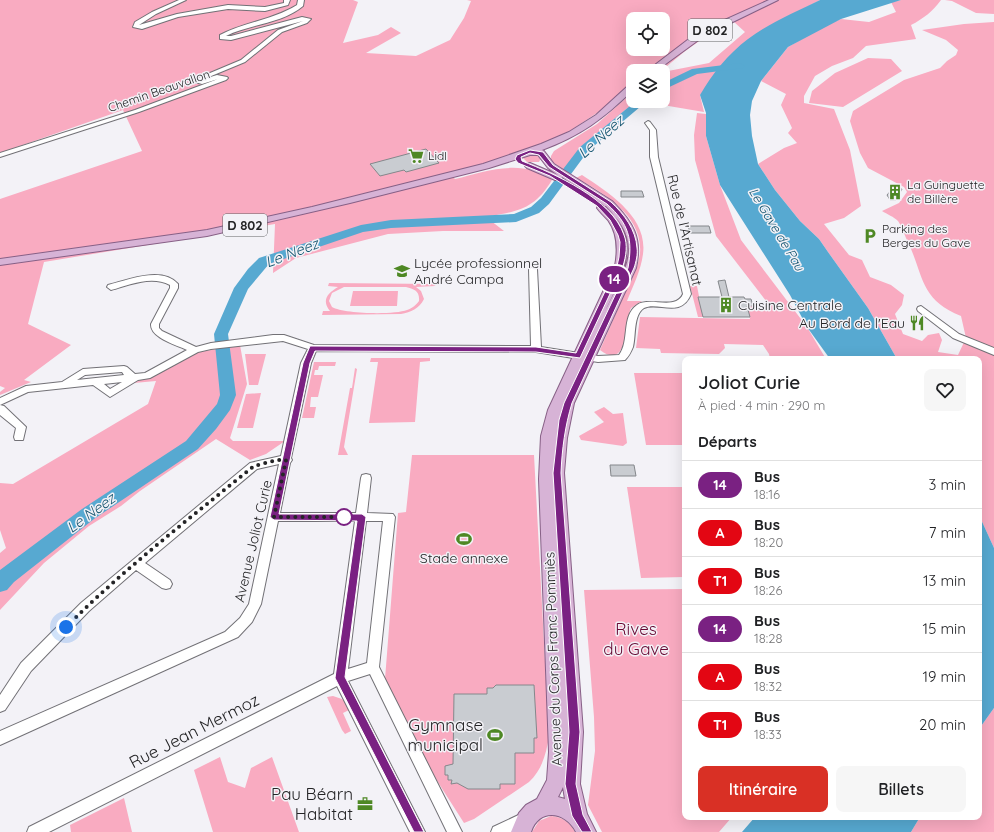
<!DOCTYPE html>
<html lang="fr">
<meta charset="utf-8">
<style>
body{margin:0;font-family:Quicksand,sans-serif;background:#f6f6f6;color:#202124;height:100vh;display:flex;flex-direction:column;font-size:15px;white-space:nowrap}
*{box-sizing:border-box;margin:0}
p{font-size:13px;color:#757577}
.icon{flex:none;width:22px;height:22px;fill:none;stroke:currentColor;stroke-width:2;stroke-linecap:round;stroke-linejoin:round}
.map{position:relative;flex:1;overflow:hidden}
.drawer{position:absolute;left:682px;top:356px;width:300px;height:464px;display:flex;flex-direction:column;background:#fff;border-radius:8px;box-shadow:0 4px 16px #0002}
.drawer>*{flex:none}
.badge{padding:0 8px;border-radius:13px;font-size:14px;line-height:26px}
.buttons{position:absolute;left:626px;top:12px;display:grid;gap:8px}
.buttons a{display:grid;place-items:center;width:44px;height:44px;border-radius:8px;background:#fff;box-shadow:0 4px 16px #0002;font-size:20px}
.you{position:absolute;width:20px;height:20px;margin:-10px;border:3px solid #fff;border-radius:50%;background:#1a73e8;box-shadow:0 0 0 6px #1a73e833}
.map>.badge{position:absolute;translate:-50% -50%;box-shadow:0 0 0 2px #fff}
h2{padding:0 16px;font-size:15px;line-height:36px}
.round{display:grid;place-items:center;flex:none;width:42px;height:42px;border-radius:8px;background:#f6f6f6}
.overview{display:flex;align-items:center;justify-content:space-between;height:68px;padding:0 16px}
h1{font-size:19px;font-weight:600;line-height:30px}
.button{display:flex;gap:8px;margin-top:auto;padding:8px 16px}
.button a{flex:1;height:46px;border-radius:8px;background:#d93025;color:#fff;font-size:16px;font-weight:600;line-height:46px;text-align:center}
.button a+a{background:#f6f6f6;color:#202124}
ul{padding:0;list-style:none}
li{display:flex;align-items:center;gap:12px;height:48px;padding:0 16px;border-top:1px solid #e0e0e0}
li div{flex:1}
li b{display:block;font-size:15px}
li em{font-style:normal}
li .badge{min-width:44px;font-weight:700;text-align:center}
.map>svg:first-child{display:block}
.green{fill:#f9abc1;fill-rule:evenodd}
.water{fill:#57a9d1}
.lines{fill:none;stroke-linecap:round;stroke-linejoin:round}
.river{fill:#57a9d1;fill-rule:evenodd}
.building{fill:#c9ccd1;stroke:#84878b}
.minor-casing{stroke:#727176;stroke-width:2}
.major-casing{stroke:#876086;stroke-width:2}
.minor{fill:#fff;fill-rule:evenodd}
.major{fill:#d7b3d6;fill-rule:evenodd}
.line{fill:#7a2182;stroke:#fff}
.walk{stroke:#242426;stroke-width:4;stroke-dasharray:0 7.2}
.stop-dot{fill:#fff;stroke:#7a2182;stroke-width:2}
.labels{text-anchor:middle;stroke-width:3;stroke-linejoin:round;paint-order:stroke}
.far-street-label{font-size:12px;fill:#242426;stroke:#f3f2f7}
.far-poi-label{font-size:12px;fill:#242426;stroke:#f3f2f7;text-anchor:start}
.shield{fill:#f3f2f7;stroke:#626265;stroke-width:1}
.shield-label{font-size:13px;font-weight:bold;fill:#242426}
.far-water-label{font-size:13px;font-style:italic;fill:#145570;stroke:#f3f2f7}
.street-label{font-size:14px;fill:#242426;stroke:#f3f2f7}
.poi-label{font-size:14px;fill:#242426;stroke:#f3f2f7;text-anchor:start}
.water-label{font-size:15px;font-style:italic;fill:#145570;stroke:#f3f2f7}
.near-park-label{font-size:17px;fill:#680a35;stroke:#f3f2f7}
.near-poi-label{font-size:17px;fill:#242426;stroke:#f3f2f7;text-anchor:end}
.near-street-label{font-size:17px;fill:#242426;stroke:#f3f2f7}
</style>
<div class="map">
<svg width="994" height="832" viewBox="0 0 994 832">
<rect width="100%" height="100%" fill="#f3f2f7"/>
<path class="green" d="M0 0H353L358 2 343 43 378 35 391 27 401 33 366 53 416 56 450 40 464 18 471 1 467 0H820L765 29 700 95 704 112 639 101H663V72L709 63 745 32 733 21 713 31 684 52 661 71H633V101H636L582 146 564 170 551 161V156L554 151 597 124 626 98 621 97 535 154 541 158 539 162H527L523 158 453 177 455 179C487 171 522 158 552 180 534 210 518 211 486 217L504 231H443L388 234 296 258 273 273 275 224 44 262 28 324 71 345 24 380 31 382 0 395V392L5 388 0 386V199L142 151 123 110 0 153ZM633 19H663V49H633Z
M901 0H941C933 11 923 19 911 25L916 39 866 46 853 58 832 66 815 76 804 96V103L834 109 850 150 861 206 844 218 824 224 849 255 862 260 870 277 891 285 904 295 902 305 895 314 903 334 922 341 928 335 939 333 942 340 938 352 958 355 966 338 961 316C918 299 924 273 906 238 904 233 901 225 898 221 894 217 887 214 882 211L899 203 907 192 904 187 868 168 860 153 850 121 853 111 904 80 940 68 947 61 956 55 958 50 946 40 922 30 964 24 994 22V548L979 515V359H897L868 308 828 252 819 239 800 221 775 190 758 164 784 148 797 143 788 133 792 128 781 105 786 94 761 81 788 47 826 25 841 19 869 22 896 12 891 2Z
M945 0H994V14L976 13 952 1Z
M868 58 891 59 902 71 843 107 809 103 812 91 835 73Z
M697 113 706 114V136L720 185 741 240 807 327 826 359H770L769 354 763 345 724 344 725 348 719 354 661 353 660 349 636 348 640 317 750 319 747 306H770L716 236 695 160 694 135Z
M582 175C609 193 648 217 643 254 641 270 633 286 627 301H642L631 308C625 321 629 372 600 350 607 334 614 318 621 302 628 286 638 271 640 253 643 216 604 193 576 178Z
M329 283 436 284 435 286 416 287 421 291 424 299C419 309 411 312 401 314L322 315 323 311H330C321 300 328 293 338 287L328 286ZM344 287H406C414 289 420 291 419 301 416 305 413 308 407 310 394 315 344 314 332 307L329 301 332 293Z
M690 286H697L703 317H698Z
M353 291H398L397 306H350Z
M240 345 247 384 230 438 233 441H285L266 454 250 460 216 439 140 491 121 506 89 526 44 563 0 610V553L6 548 0 530V483L13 484 148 404 156 381 134 383 140 380 147 379 194 353Z
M245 354H266L258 385H249Z
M371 358H430V361L420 362 415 422 369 423 378 362H370Z
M314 362H336L335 366H319L318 370H315L314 375H323L318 397H311L310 407H316L314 418H302Z
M355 368 357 369 344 447 348 455H338L350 388H352Z
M634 373H685V445H646Z
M261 393 253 428H237L246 394Z
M604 407 613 414 623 413 627 443 623 446 581 440 579 436 604 422 594 412Z
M412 455H534L549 737C546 754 542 770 529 782L474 819 464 823 434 776 385 679 398 513 406 512Z
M627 487H685V577L641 578Z
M685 589V817H732L719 832H602L588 805 595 751 594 717 584 590Z
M333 696 342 699 351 709 343 713 351 731 345 734 342 730 327 697Z
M994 708V832H911L920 817H979V729Z
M220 757 228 782 245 788 251 768 272 757 299 832H213L194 770Z
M124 798 132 832H71L70 825Z
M551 816C562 817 570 822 575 832H532L539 821Z"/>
<path class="water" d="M820 0H901L841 19 788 47 761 81 752 101 750 115 752 136 758 164 775 190 800 221 819 239 828 252 868 308 897 359H830L807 327 790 295 720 185 706 136V113L700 95C712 74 728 54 748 39 769 23 796 12 820 0Z
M979 515 994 548V708L979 729Z
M755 817H920L911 832H742Z"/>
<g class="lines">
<path class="river" d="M740 63 745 66 743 68 697 74 663 90V83L692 69Z
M636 101H647L588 151 549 204 539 213 516 222 391 228 363 232 269 264 248 289 228 334 236 395 230 410 216 429 198 449 94 519 14 582 7 590 0 592V570L82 509 186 441 217 404 220 395 214 334 234 288 248 269 259 258 361 225 391 220 514 214 531 207 541 198 580 147Z"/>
</g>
<path class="building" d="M426 149 439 163 406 172 404 170 380 176 370 164Z
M893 188 902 189 896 200H890L887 195Z
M621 191H642L644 197H621Z
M688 226H709L711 233H690Z
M725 280 729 297H744L745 299H751L753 306H747L750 317H703L698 297H722L718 281Z
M610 465H634L636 476H611Z
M496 685H534L537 738H534V753H515V784H500V789H468L457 783 451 784 452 780H448V775H445V766L453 764 454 694H487V688H493Z"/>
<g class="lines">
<defs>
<path id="minor" d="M179 0H186L156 14 139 25 177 14 228 5 265 7 284 3V0H290L288 5 265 11 228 9 178 17 142 29 133 27 135 22 152 12Z
M298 0H304L303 6C282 24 249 24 226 36H231L302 17 311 19 307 23 282 32 245 62 204 79 217 75 227 77 228 78 226 80 139 112 0 157V153L135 110 218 79 202 84 191 81 241 60 278 30 303 21 231 40 220 39V35C245 22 273 20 297 5Z
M648 121 650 122 656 130 658 157 691 294C681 319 658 301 644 308 633 315 636 336 633 347 631 352 629 356 625 360L598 362 536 352 316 351 311 363 291 458 292 460 290 463 280 513H356L361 478 362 475 366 474 370 475 371 478 367 513 393 514 395 517 379 667 462 832H447L370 674 348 681 425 832H410L337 686 49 832H27L29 827 334 674 355 521H278L261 604 252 622 238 637 0 745V731L225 632 240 618 249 604 279 464 257 469 145 563 170 580 172 584 170 588 166 589 162 588 136 570 89 611 31 671 5 710 0 712V695L21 663 81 603 250 463 281 456 301 363 308 349 283 341 211 349 198 352 150 378 138 380 110 397 93 385 28 392 0 405 4 406 26 427 23 440H15L14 437 16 428 0 415V398L26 386 62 382 83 369 124 366 127 367 135 374 145 373 187 350C177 345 150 338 151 324L170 288V285C151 275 130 285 111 290L107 287 108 285C128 280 162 266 178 284V288L159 324V328L162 331 196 347 211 343 273 335H284L314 345 531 346 529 269 533 267 537 269 541 347 598 356 619 355C630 341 621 316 637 305 649 296 676 311 683 294L650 157V130L645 123ZM122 372 124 375 77 380 85 375ZM122 382 110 389 104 384ZM366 521H383L367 663 348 669Z
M921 306 959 334 994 348V355L953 338 918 311 917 309 918 307Z
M527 811 532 813 534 818 532 823 514 832H491L493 827Z"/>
<path id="major" d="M769 0H778L704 36 656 71H647L698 32Z
M630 84H633V90C603 119 580 136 542 150L544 151 554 164 612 201C633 222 643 238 636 268L574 403 567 438 564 473 583 732 580 784 587 814 596 832H576C565 811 539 808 531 832H511L519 813 526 805 537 799 547 780 549 752 539 479 541 436 548 410 615 266C618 250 618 234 608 220 604 216 600 212 597 208L598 206H606C644 244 621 275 603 316 610 300 619 285 625 269 643 222 594 198 562 177L561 180H555L527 168 525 166 527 164 530 163 558 175 548 168 538 155H530L489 168 350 203 207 236 0 265V259L207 230 312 207 483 164 541 144 569 132 596 115ZM563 787 565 799 558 797Z"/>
</defs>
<use href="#minor" class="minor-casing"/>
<use href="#major" class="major-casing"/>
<use href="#minor" class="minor"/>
<use href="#major" class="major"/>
</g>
<path class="line" d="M530 150 543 152 553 165 611 202C624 214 636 230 637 248 638 254 636 262 634 268L572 403C565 426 562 449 561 473L580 732 576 784 583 815 592 832H582L572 816 565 784 569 732 553 473 559 420 564 403 628 268C633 239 629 224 607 204L549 167 539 155 530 153 521 157 522 161C555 174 612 199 624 235 628 245 626 256 623 266L580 358 536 352 315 351 310 363 279 514H362L366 517 345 677 422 828 424 832H414L335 678 357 521 274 520 270 517 303 363 310 346 536 347 576 353 617 266 619 257 620 242 618 235 610 220 597 206 550 176 518 163 515 159 517 155Z"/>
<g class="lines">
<path class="walk" d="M66 627C124 569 190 518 254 466L277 460H286L274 517H349H344"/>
</g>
<defs>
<symbol id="supermarket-bare" viewBox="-9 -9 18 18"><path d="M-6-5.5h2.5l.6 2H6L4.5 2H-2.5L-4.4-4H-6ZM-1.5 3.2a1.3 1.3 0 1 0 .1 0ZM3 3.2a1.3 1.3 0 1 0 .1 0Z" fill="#4e8824" stroke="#f3f2f7" stroke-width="2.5" paint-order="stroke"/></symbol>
<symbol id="building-bare" viewBox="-9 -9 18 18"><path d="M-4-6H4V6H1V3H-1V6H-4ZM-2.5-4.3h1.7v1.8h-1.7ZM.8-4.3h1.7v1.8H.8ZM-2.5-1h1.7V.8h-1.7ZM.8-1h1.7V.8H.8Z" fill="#4e8824" stroke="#f3f2f7" stroke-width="2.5" paint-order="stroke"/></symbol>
<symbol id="parking-bare" viewBox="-9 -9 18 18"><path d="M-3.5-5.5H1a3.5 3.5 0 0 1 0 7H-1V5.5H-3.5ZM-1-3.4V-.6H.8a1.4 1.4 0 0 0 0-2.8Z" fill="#4e8824" stroke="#f3f2f7" stroke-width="2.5" paint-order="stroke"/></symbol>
<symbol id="school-bare" viewBox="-9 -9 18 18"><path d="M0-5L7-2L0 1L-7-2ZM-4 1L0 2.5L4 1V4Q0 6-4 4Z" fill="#4e8824" stroke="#f3f2f7" stroke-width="2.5" paint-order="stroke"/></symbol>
<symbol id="restaurant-bare" viewBox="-9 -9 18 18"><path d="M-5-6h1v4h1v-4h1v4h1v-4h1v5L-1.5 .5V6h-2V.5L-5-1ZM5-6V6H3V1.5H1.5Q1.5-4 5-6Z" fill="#4e8824" stroke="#f3f2f7" stroke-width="2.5" paint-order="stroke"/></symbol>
<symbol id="stadium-bare" viewBox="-9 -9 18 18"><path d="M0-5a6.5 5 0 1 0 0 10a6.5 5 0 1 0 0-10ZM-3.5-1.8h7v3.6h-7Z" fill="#4e8824" stroke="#f3f2f7" stroke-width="2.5" paint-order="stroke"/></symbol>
<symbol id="office-bare" viewBox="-9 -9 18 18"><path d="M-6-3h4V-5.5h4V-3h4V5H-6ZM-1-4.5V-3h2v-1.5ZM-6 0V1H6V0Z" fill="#4e8824" stroke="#f3f2f7" stroke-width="2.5" paint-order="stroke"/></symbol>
</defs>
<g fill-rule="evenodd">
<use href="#supermarket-bare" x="405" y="145" width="22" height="22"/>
<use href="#building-bare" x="884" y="181" width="22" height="22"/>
<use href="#parking-bare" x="859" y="225" width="22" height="22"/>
<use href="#school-bare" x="391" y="260" width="22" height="22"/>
<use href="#building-bare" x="715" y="294" width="22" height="22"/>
<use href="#restaurant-bare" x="906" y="312" width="22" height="22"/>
<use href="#stadium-bare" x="453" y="528" width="22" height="22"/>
<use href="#stadium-bare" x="484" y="724" width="22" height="22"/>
<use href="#office-bare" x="354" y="793" width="22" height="22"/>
</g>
<circle class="stop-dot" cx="344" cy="517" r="8"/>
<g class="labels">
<g class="far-street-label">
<text transform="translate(159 91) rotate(-19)" y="4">Chemin Beauvallon</text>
</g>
<g class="far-poi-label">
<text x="428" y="160">Lidl</text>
<text x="907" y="189">La Guinguette<tspan x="907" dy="14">de Billère</tspan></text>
<text x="882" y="233">Parking des<tspan x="882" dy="14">Berges du Gave</tspan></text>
</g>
<g class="shield">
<rect x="688" y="19" width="44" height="22" rx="3"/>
<rect x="223" y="214" width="44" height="22" rx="3"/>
</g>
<g class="shield-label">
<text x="710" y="35">D 802</text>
<text x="245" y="230">D 802</text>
</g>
<g class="far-water-label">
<text transform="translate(777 229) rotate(59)" y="5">Le Gave de Pau</text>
</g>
<g class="street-label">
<text transform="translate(685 230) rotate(77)" y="5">Rue de l'Artisanat</text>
<text transform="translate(253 541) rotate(-77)" y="5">Avenue Joliot Curie</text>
<text transform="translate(553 659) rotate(-92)" y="5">Avenue du Corps Franc Pommiès</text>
</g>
<g class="poi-label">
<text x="414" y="268">Lycée professionnel<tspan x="414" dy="16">André Campa</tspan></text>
<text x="738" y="310">Cuisine Centrale</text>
<text x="905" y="328" text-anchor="end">Au Bord de l'Eau</text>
<text x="464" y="563" text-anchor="middle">Stade annexe</text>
</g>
<g class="water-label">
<text transform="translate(601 137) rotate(-42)" y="5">Le Neez</text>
<text transform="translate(292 253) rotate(-21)" y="5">Le Neez</text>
<text transform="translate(91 513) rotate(-36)" y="5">Le Neez</text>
</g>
<g class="near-park-label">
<text x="636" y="635">Rives<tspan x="636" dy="20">du Gave</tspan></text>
</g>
<g class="near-poi-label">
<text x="483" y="731">Gymnase<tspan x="483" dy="20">municipal</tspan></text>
<text x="353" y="800">Pau Béarn<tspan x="353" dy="20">Habitat</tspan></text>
</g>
<g class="near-street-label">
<text transform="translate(194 731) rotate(-27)" y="6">Rue Jean Mermoz</text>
</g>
</g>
</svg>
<div class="buttons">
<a><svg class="icon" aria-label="locate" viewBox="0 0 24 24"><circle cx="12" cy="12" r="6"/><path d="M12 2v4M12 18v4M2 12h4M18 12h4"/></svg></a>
<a><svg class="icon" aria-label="layers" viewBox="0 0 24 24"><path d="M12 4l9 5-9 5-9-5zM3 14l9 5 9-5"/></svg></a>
</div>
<div class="you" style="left:66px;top:627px"></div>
<b class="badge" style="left:614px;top:279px;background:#7a2182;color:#fff">14</b>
<section class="drawer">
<div class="overview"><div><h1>Joliot Curie</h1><p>À pied · 4 min · 290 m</p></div><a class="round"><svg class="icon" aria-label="heart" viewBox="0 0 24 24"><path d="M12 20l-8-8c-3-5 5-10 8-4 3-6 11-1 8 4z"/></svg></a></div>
<h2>Départs</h2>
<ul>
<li><span class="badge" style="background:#7a2182;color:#fff">14</span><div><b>Bus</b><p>18:16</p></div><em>3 min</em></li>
<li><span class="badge" style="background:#e30613;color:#fff">A</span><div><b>Bus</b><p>18:20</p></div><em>7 min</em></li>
<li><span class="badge" style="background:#e30613;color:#fff">T1</span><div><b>Bus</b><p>18:26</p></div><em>13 min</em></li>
<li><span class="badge" style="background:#7a2182;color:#fff">14</span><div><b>Bus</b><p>18:28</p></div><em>15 min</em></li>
<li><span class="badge" style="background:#e30613;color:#fff">A</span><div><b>Bus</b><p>18:32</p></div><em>19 min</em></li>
<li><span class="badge" style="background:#e30613;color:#fff">T1</span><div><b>Bus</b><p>18:33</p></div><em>20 min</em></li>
</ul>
<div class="button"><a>Itinéraire</a><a>Billets</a></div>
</section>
</div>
